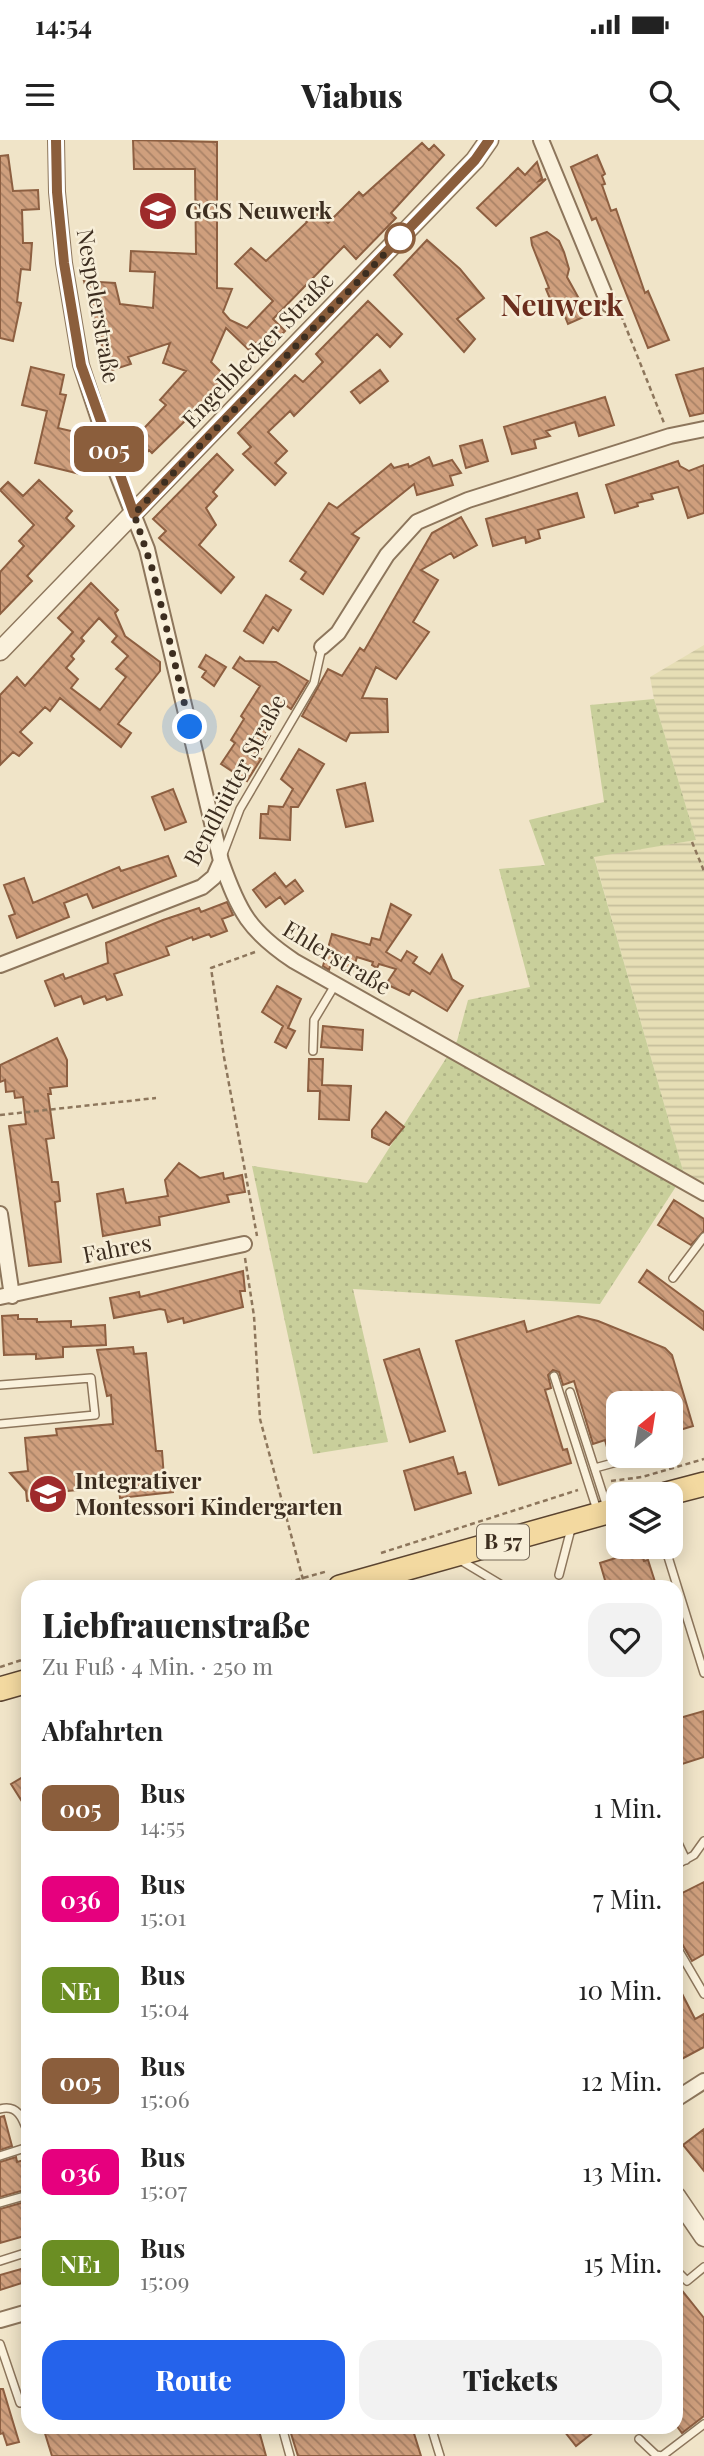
<!DOCTYPE html>
<html lang="de">
<meta charset="utf-8">
<style>
body{margin:0;font-family:"Playfair Display",serif;background:#f2f2f2;color:#222;height:100vh;display:flex;flex-direction:column;font-size:26px;white-space:nowrap}
*{box-sizing:border-box;margin:0}
p{font-size:23px;color:#767676}
.icon{flex:none;width:38px;height:38px;fill:none;stroke:currentColor;stroke-width:2;stroke-linecap:round;stroke-linejoin:round}
.map{position:relative;flex:1;overflow:hidden}
.details{position:absolute;left:21px;top:1440px;width:662px;height:854px;display:flex;flex-direction:column;background:#fff;border-radius:21px;box-shadow:0 4px 18px #0003}
.details>*{flex:none}
.badge{padding:0 14px;border-radius:10px;font-size:24px;line-height:46px}
.needle{width:46px;rotate:30deg}
.tools{position:absolute;left:606px;top:1251px;display:grid;gap:14px}
.tools a{display:grid;place-items:center;width:77px;height:77px;border-radius:14px;background:#fff;box-shadow:0 4px 18px #0003;font-size:35px}
.you{position:absolute;width:35px;height:35px;margin:-18px;border:5px solid #fff;border-radius:50%;background:#1a73e8;box-shadow:0 0 0 10px #1a73e833}
.map>.badge{position:absolute;translate:-50% -50%;box-shadow:0 0 0 4px #fff}
h2{padding:0 21px;font-size:26px;line-height:63px}
.round{display:grid;place-items:center;flex:none;width:74px;height:74px;border-radius:21px;background:#f2f2f2}
.headline{display:flex;align-items:center;justify-content:space-between;height:119px;padding:0 21px}
h1{font-size:33px;font-weight:800;line-height:52px}
.button{display:flex;gap:14px;margin-top:auto;padding:14px 21px}
.button a{flex:1;height:80px;border-radius:21px;background:#2563eb;color:#fff;font-size:28px;font-weight:800;line-height:80px;text-align:center}
.button a+a{background:#f2f2f2;color:#222}
ul{padding:0;list-style:none}
li{display:flex;align-items:center;gap:21px;height:91px;padding:0 21px}
li div{flex:1}
li b{display:block;font-size:26px}
li em{font-style:normal}
li .badge{min-width:77px;font-weight:700;text-align:center}
.status{display:flex;justify-content:space-between;align-items:center;height:49px;padding:0 35px;background:#fff;direction:ltr}
.status svg{height:19px;fill:currentColor}
header{display:flex;justify-content:space-between;align-items:center;height:91px;padding:0 21px;background:#fff;font-size:32px;font-weight:800}
.map>svg:first-child{display:block}
.farmland{fill:url(#farmland-rules)}
.grass{fill:url(#grass-dots)}
.building{fill:url(#building-back-hatch);stroke:#8d5f41;stroke-width:2;fill-rule:evenodd}
.lines{fill:none;stroke-linecap:round;stroke-linejoin:round}
.service-casing{stroke:#8d765c;stroke-width:10}
.minor-casing{stroke:#8d765c;stroke-width:18}
.tertiary-casing{stroke:#8d765c;stroke-width:21}
.primary-casing{stroke:#5b4430;stroke-width:26}
.path{stroke:#8d765c;stroke-width:2.5;stroke-dasharray:5 3.5;stroke-linecap:butt}
.service{stroke:#faf1dc;stroke-width:7}
.minor{stroke:#faf1dc;stroke-width:14}
.tertiary{stroke:#faf1dc;stroke-width:18}
.primary{stroke:#f3d9a0;stroke-width:23}
.line-casing{stroke:#fff;stroke-width:16}
.line{stroke:#8b5e3c;stroke-width:10}
.walk{stroke:#3d2e20;stroke-width:7;stroke-dasharray:0 12.6}
.stop-dot{fill:#fff;stroke:#8b5e3c;stroke-width:3.5}
.labels{text-anchor:middle;stroke-width:5;stroke-linejoin:round;paint-order:stroke}
.shield{fill:#f7eed8;stroke:#756857;stroke-width:2}
.shield-label{font-size:21px;font-weight:bold;fill:#3d2e20}
.poi-label{font-size:23px;font-weight:bold;fill:#3d2e20;stroke:#f7eed8;text-anchor:start}
.street-label{font-size:23px;fill:#3d2e20;stroke:#f7eed8}
.district-label{font-size:30px;font-weight:bold;fill:#6b2e1e;stroke:#f7eed8}
</style>
<div class="status"><b>14:54</b><svg viewBox="0 0 49 12"><path d="M0 12V9h3v3zM5 12V6h3v6zM10 12V3h3v9zM15 12V0h3v12zM26 1h20v11H26zM47 4h2v5h-2z"/></svg></div>
<header><svg class="icon" aria-label="menu" viewBox="0 0 24 24"><path d="M4 6h16M4 12h16M4 18h16"/></svg>Viabus<svg class="icon" aria-label="search" viewBox="0 0 24 24"><circle cx="10" cy="10" r="6"/><path d="M15 15l6 6"/></svg></header>
<div class="map">
<svg width="704" height="2316" viewBox="0 0 704 2316">
<defs>
<pattern id="farmland-rules" width="6" height="5" patternUnits="userSpaceOnUse" patternTransform="scale(1.75)"><rect width="6" height="5" fill="#e6deb5"/><path d="M0 2.5h6" fill="none" stroke="#c6bf9b"/></pattern>
<pattern id="grass-dots" width="8" height="8" patternUnits="userSpaceOnUse" patternTransform="scale(1.75)"><rect width="8" height="8" fill="#c9cf9b"/><path d="M2 2h.1M6 6h.1" fill="none" stroke="#aeb285" stroke-width="1.8" stroke-linecap="round"/></pattern>
<pattern id="building-back-hatch" width="6" height="6" patternUnits="userSpaceOnUse" patternTransform="scale(1.75)"><rect width="6" height="6" fill="#cf9f7d"/><path d="M-1 5l2 2M0 0l6 6M5-1l2 2" fill="none" stroke="#a98266"/></pattern>
</defs>
<rect width="100%" height="100%" fill="#f0e4c8"/>
<path class="farmland" d="M704 505V1044L684 1034 594 716 696 700 654 559 650 537Z"/>
<path class="grass" d="M654 559 696 700 594 717 684 1034 600 1164 353 1149 388 1302 313 1314 252 1026 367 1043 457 901 468 860 530 847 499 729 545 725 529 680 604 662 590 565Z"/>
<path class="building" d="M133 0 217 2V148L232 149 223 172 230 180 247 188 273 161 235 124 251 108 266 121 307 82 303 78 313 68 328 83 359 52 363 56 422 3 429 10 434 5 444 15 391 73 396 78 356 119 344 106 273 179 285 191 265 212 256 203 249 210 226 188 211 222 228 239 152 313 149 310 142 318 132 301 166 265 160 260 186 231 163 223 170 203 128 217 131 224 109 231 84 141 115 143 120 164 153 168 155 132 130 131 131 111 196 114 195 29H134Z
M8 15 13 51 38 50 39 69 22 70 23 103H32L30 130 21 129 17 162 21 163 13 201 0 198V16Z
M597 15 605 34 602 36 605 44 602 45 611 71 616 69 645 153 648 151 669 200 648 208 596 78 592 80 571 27Z
M537 22 542 38 539 41 546 39 496 86 477 68 518 28 525 35Z
M547 92 559 101 564 112 569 129 567 137 588 175 568 184 562 169 555 160 551 161 546 149 549 148 532 105 531 98Z
M427 100 460 129 484 158 457 179 475 199 464 212 394 135Z
M368 161 402 194 390 207 377 194 294 276 290 271 268 292 287 311 275 323 286 333 275 345 243 314 251 307 238 293 295 235 303 242 323 222 316 214Z
M31 227 64 235 60 254 66 255 58 288 84 294 80 313 85 314 80 334 35 323 47 271 22 265Z
M704 228V273L690 276 676 235Z
M380 230 388 241 360 263 351 252Z
M605 257 614 285 579 296 575 282 546 291 550 296 534 300 536 308 512 314 504 287Z
M482 300 488 321 466 328 460 306Z
M217 314 233 330 213 352 217 356 206 368 216 385 199 405 234 437 221 453 159 398 166 391 153 379Z
M429 317 433 326 452 320 461 333 450 336 453 345 417 355 414 344 352 394 359 398 323 454 301 439 306 432 290 421 329 363 337 368 391 324 394 328 408 324 409 327Z
M678 321 680 326 689 331 704 325V373L688 378 678 347 651 354 653 359 637 363 638 366 615 373 606 345Z
M39 340 72 371 66 378 74 386 27 436 32 441 0 474V432L24 406 19 401 34 385 0 350 8 342 23 356Z
M577 353 584 377 538 390 540 398 526 403 525 397 493 406 486 379Z
M461 377 477 405 454 418 451 413 421 430 438 440 413 482 429 492 396 539 376 527 362 558 387 559 388 592 350 593 346 601 302 576 328 529 342 536 360 508 364 511 432 393Z
M91 443 118 470 115 473 125 496 160 522V531L118 584 131 593 121 607 60 558 50 571 45 567 20 592 32 603 19 616 13 612 0 625V555L17 537 25 546 73 492 58 478ZM99 478 117 496 112 502 128 516 116 529 126 537 100 570 71 548 78 539 66 528 74 519 71 516 84 501 81 498Z
M266 455 291 470 278 491 273 487 263 503 244 491Z
M206 515 226 527 214 546 202 537 206 531 199 527Z
M240 517 245 521 276 522 308 541 291 569 284 564 266 593 270 596 256 617 261 619 247 641 221 624 235 603 231 600 244 579 241 576 260 546 233 528Z
M299 609 324 624 298 667H291L290 700 260 698 261 674H268L269 666 283 667 293 649 281 639Z
M365 643 373 681 346 687 337 650Z
M173 649 186 682 165 690 152 657Z
M168 716 176 736 93 768 87 754 64 763 69 777 17 798 9 776 15 774 4 745 24 738 33 763 119 727 121 731Z
M275 733 286 747 295 740 303 751 285 764 280 757 266 767 253 750Z
M227 762 233 775 222 779 227 791 211 797 209 794 193 800 192 797 166 807 169 815 114 834 122 855 107 860 105 856 84 864 81 856 55 866 45 841 63 834 65 839 108 823 106 803 163 780 199 768 201 772Z
M391 764 411 775 386 812 401 821 407 811 417 817 413 823 430 834 442 815 452 839 463 846 447 871 412 850 409 855 386 844 396 829 379 824 377 828 372 825 373 822 357 817 353 830 331 824 329 830 323 826 332 794 370 805 372 798 380 800Z
M277 846 301 859 288 888 295 891 286 908 275 902 283 886 262 872Z
M323 886 363 890 362 910 321 907Z
M57 898 67 920V946L50 948 51 954H48L54 998 46 999 52 1042H58L60 1061 55 1062 61 1122 29 1126 9 986 26 984 23 957 15 958 14 951 6 952 5 940 0 942V925Z
M309 919H323L322 945 351 946 349 980 319 979 320 951H308Z
M386 972 404 987 389 1005 372 997V990Z
M179 1023 200 1038 223 1033 224 1039 242 1035 245 1052 227 1055 229 1062 159 1077 160 1085 103 1096 97 1054 123 1049 126 1063 168 1056 165 1040Z
M674 1060 704 1079V1091L691 1105 658 1085Z
M647 1130 704 1172V1190L639 1142Z
M243 1131 245 1151H240L243 1167 184 1183 183 1178 168 1182 165 1170 160 1169 114 1178 110 1158 139 1152 140 1157Z
M18 1175V1179H37V1182L71 1181V1187L105 1185 106 1205 63 1207V1217L36 1219V1214L4 1215 2 1176Z
M578 1176 598 1181 665 1208 672 1215 693 1286 670 1293V1264H618V1315L610 1318 605 1300 593 1304 574 1241 563 1245 559 1232 553 1230 548 1235 551 1248 545 1250 563 1310 567 1309 571 1323 499 1345 456 1201 524 1181 527 1192Z
M133 1207 134 1214 146 1213 156 1311H162L164 1338 172 1337 173 1352 120 1358 119 1346 57 1352 47 1355V1359L27 1361 26 1351 10 1333 28 1331 25 1298 57 1295 56 1289 113 1284 111 1255 107 1256 97 1210Z
M419 1209 445 1291 410 1302 384 1220Z
M453 1317 458 1334 465 1332 471 1353 415 1370 404 1331Z
M641 1410 644 1421 648 1420 656 1445 607 1447 600 1423Z
M704 1571V1617L676 1626V1579Z
M28 1634V1671L11 1644Z
M704 1742V1814L692 1821 681 1802 676 1800V1756Z
M676 1842 695 1879 704 1874V1907L676 1922Z
M4 1976 12 2006 0 2010V1977Z
M704 1989V2031L683 2005Z
M16 2017 17 2022 28 2019V2049L0 2057V2022Z
M28 2061V2095L0 2103V2069Z
M28 2127V2141L0 2150V2135Z
M676 2143 704 2178V2276L682 2293 676 2285Z
M0 2249H3L19 2302 7 2305 3 2293 0 2294Z
M43 2287H258L266 2316H52Z
M289 2287H412L421 2316H298Z
M561 2287H600L576 2306Z"/>
<g class="lines">
<defs>
<path id="service" d="M223 714 240 669 314 543 322 507
M313 911 314 880 335 845
M673 1138 704 1097
M554 1236 597 1370
M0 1245 91 1238 95 1275 0 1284
M570 1252 607 1367
M595 1328 639 1316
M665 1407 704 1533
M460 1420 505 1447
M559 1435 572 1385
M676 1699 686 1720
M676 1725 694 1715 704 1701
M676 1806 704 1854
M0 1969C18 1964 23 1979 28 1993
M0 2016 28 2007
M0 2063 28 2055
M0 2121 28 2112
M676 2130 687 2141 704 2127
M0 2204 20 2263
M282 2287 290 2316
M431 2287 440 2316
M639 2299 656 2315 662 2316 704 2284"/>
<path id="minor" d="M56 0 57 52 64 123 81 225 116 331 147 409 221 721C239 772 249 791 294 821L704 1053
M541 0 609 165
M322 507 338 493 387 415 417 382 468 360 670 296 704 289
M0 825 202 747 214 737 221 721
M0 1074 12 1156
M0 1157 244 1104
M676 1959 704 1941
M0 2180 28 2172"/>
<path id="tertiary" d="M0 511 475 20 489 0
M676 2056 704 2097"/>
<path id="primary" d="M666 1354 704 1344
M340 1447 618 1369
M0 1549 28 1541"/>
</defs>
<use href="#service" class="service-casing"/>
<use href="#minor" class="minor-casing"/>
<use href="#tertiary" class="tertiary-casing"/>
<use href="#primary" class="primary-casing"/>
<path class="path" d="M621 175 664 283
M692 702 704 731
M255 812 211 828 224 917 257 1096
M0 975 156 958
M245 1118 254 1176 260 1279 305 1447
M611 1341 642 1337 704 1319
M381 1413 578 1350
M271 1447 328 1431
M0 1527 28 1518"/>
<use href="#service" class="service"/>
<use href="#minor" class="minor"/>
<use href="#tertiary" class="tertiary"/>
<use href="#primary" class="primary"/>
</g>
<g class="lines">
<defs>
<path id="line" d="M56 0 57 52 64 123 81 225 134 374 475 20 489 0"/>
</defs>
<use href="#line" class="line-casing"/>
<use href="#line" class="line"/>
<path class="walk" d="M190 587 153 431 134 374 400 98"/>
</g>
<defs>
<symbol id="school-disc" viewBox="-11 -11 22 22"><circle r="9.5" fill="#9e2a2b" stroke="#f7eed8"/><path d="M0-5L7-2L0 1L-7-2ZM-4 1L0 2.5L4 1V4Q0 6-4 4Z" fill="#fff"/></symbol>
</defs>
<g fill-rule="evenodd">
<use href="#school-disc" x="136" y="49" width="44" height="44"/>
<use href="#school-disc" x="26" y="1332" width="44" height="44"/>
</g>
<circle class="stop-dot" cx="400" cy="98" r="14"/>
<g class="labels">
<rect class="shield" x="477" y="1384.5" width="52" height="35" rx="5"/>
<g class="shield-label">
<text x="503" y="1409">B 57</text>
</g>
<g class="poi-label">
<text x="185" y="79">GGS Neuwerk</text>
<text x="75" y="1349">Integrativer<tspan x="75" dy="26">Montessori Kindergarten</tspan></text>
</g>
<g class="street-label">
<text transform="translate(98 166) rotate(80)" y="8">Nespelerstraße</text>
<text transform="translate(258 210) rotate(-46)" y="8">Engelblecker Straße</text>
<text transform="translate(235 640) rotate(-62)" y="8">Bendhütter Straße</text>
<text transform="translate(337 818) rotate(31)" y="8">Ehlerstraße</text>
<text transform="translate(117 1109) rotate(-11)" y="8">Fahres</text>
</g>
<g class="district-label">
<text x="562" y="176">Neuwerk</text>
</g>
</g>
</svg>
<div class="tools">
<a><svg class="needle" viewBox="-14 -14 28 28"><path d="M0-13l5 13h-10z" fill="#e53935"/><path d="M0 13l5-13h-10z" fill="#767676"/></svg></a>
<a><svg class="icon" aria-label="layers" viewBox="0 0 24 24"><path d="M12 4l9 5-9 5-9-5zM3 14l9 5 9-5"/></svg></a>
</div>
<div class="you" style="left:190px;top:587px"></div>
<b class="badge" style="left:109px;top:309px;background:#8b5e3c;color:#fff">005</b>
<section class="details">
<div class="headline"><div><h1>Liebfrauenstraße</h1><p>Zu Fuß · 4 Min. · 250 m</p></div><a class="round"><svg class="icon" aria-label="heart" viewBox="0 0 24 24"><path d="M12 20l-8-8c-3-5 5-10 8-4 3-6 11-1 8 4z"/></svg></a></div>
<h2>Abfahrten</h2>
<ul>
<li><span class="badge" style="background:#8b5e3c;color:#fff">005</span><div><b>Bus</b><p>14:55</p></div><em>1 Min.</em></li>
<li><span class="badge" style="background:#e6007e;color:#fff">036</span><div><b>Bus</b><p>15:01</p></div><em>7 Min.</em></li>
<li><span class="badge" style="background:#6b8e23;color:#fff">NE1</span><div><b>Bus</b><p>15:04</p></div><em>10 Min.</em></li>
<li><span class="badge" style="background:#8b5e3c;color:#fff">005</span><div><b>Bus</b><p>15:06</p></div><em>12 Min.</em></li>
<li><span class="badge" style="background:#e6007e;color:#fff">036</span><div><b>Bus</b><p>15:07</p></div><em>13 Min.</em></li>
<li><span class="badge" style="background:#6b8e23;color:#fff">NE1</span><div><b>Bus</b><p>15:09</p></div><em>15 Min.</em></li>
</ul>
<div class="button"><a>Route</a><a>Tickets</a></div>
</section>
</div>
